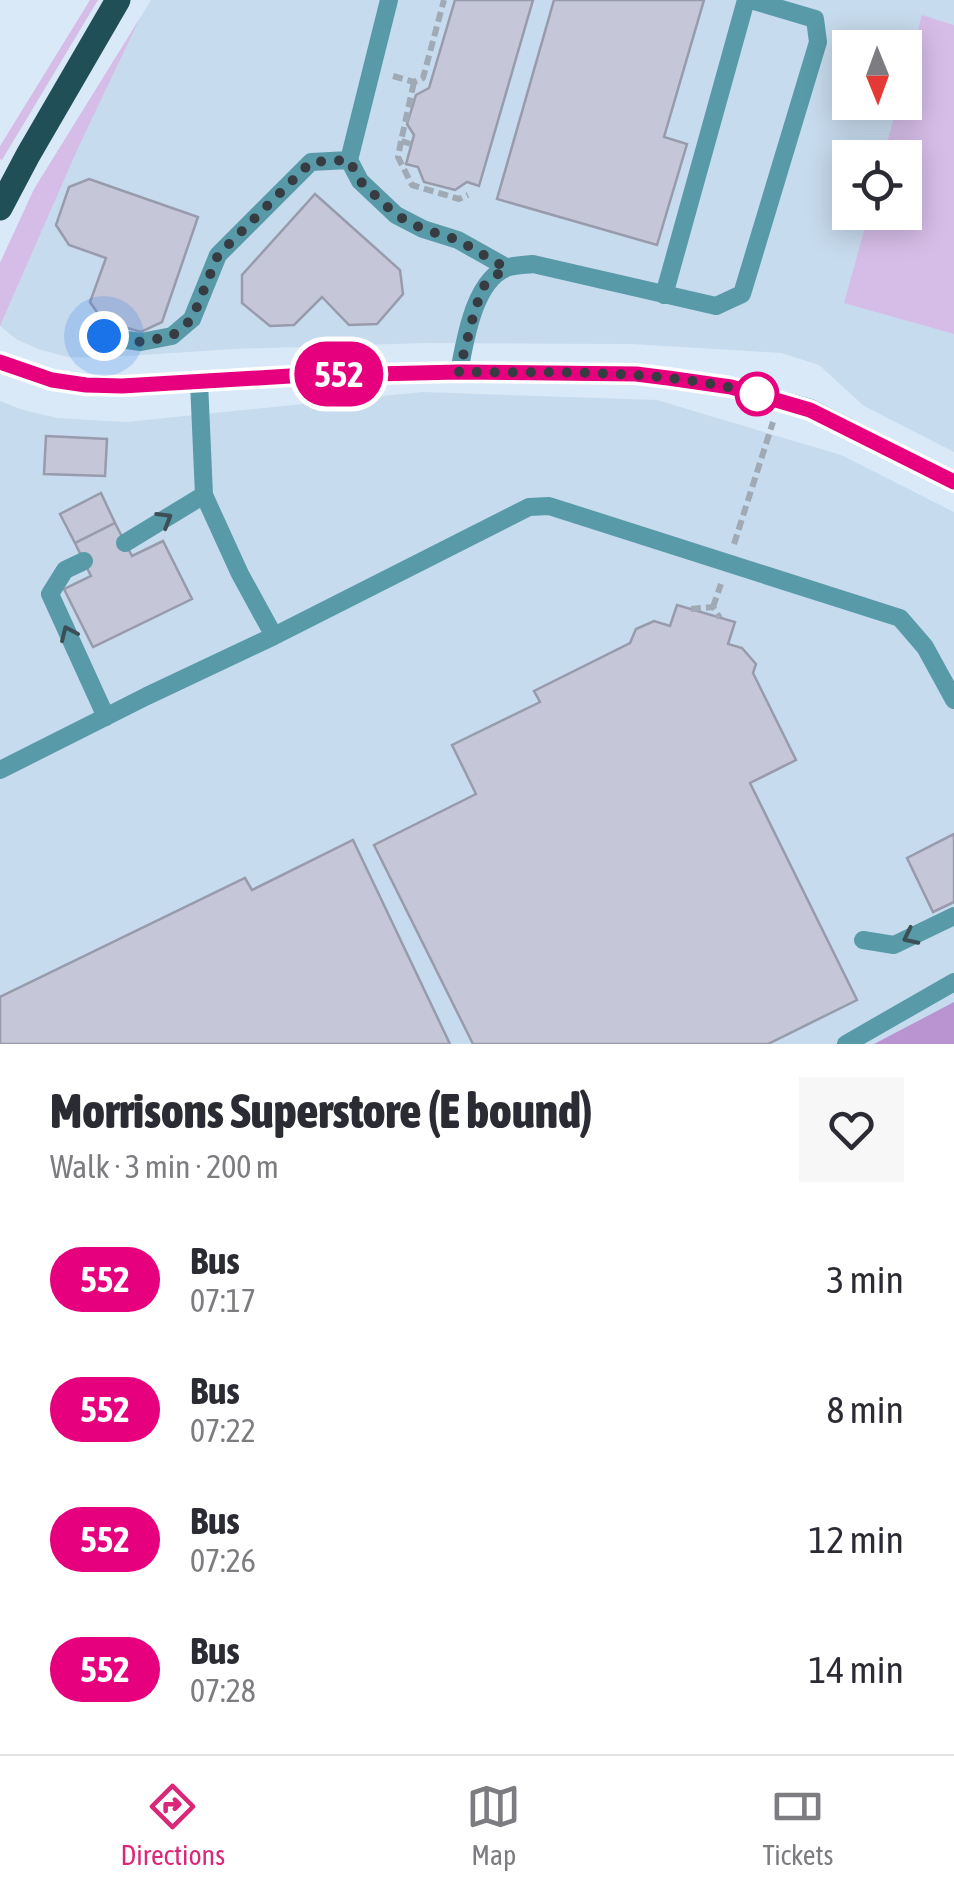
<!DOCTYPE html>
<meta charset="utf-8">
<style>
body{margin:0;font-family:"Asap Condensed",sans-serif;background:#f7f7f7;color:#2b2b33;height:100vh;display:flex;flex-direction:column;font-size:38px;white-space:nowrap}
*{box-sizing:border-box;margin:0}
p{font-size:32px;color:#7c7c81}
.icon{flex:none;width:55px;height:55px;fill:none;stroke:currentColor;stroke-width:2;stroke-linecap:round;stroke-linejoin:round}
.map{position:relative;height:1044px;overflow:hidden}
.panel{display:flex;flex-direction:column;background:#fff;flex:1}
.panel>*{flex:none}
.badge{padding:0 20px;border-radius:32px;font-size:35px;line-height:65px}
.needle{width:65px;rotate:179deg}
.controls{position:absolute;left:832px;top:30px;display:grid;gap:20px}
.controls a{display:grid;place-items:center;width:90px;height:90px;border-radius:0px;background:#fff;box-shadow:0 5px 25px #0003;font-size:50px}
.you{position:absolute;width:50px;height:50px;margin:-25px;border:8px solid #fff;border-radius:50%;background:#1a73e8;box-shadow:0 0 0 15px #1a73e833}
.map>.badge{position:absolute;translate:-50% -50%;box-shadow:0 0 0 5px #fff}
.round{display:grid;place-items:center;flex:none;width:105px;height:105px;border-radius:0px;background:#f7f7f7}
.head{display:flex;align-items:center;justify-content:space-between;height:170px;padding:0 50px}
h1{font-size:48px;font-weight:800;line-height:75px}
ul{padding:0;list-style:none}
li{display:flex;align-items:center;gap:30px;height:130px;padding:0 50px}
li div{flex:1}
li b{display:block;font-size:38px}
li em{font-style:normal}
li .badge{min-width:110px;font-weight:700;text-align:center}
.tab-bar{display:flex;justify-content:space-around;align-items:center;height:140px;border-top:2px solid #e1e1e2;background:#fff;font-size:28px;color:#7c7c81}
.tab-bar a{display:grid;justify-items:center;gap:5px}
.tab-bar .selected{color:#db2777}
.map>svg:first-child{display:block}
.built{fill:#c7dbee;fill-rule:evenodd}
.green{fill:#d6bde7}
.forest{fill:#b994d0}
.building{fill:#c5c7d9;stroke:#989bab;stroke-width:2.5}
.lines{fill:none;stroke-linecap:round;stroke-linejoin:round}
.path{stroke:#9faab5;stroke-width:6;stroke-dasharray:10 5;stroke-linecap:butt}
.lane{stroke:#599aa8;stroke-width:18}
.secondary{stroke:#127181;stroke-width:20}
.primary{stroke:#214f58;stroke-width:25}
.oneway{stroke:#3d4f56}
.line-casing{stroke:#fff;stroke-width:22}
.line{stroke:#e6007e;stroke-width:15}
.walk{stroke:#363c42;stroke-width:10;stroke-dasharray:0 18}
.stop-dot{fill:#fff;stroke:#e6007e;stroke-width:5}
</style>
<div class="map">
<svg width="954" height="1044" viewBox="0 0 954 1044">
<rect width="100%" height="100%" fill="#dae9f7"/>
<path class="built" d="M151 0H954V452L864 406 819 365 781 353 631 344 426 343 234 349 98 358 67 357 38 349 16 339 0 326V263L34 190ZM850 48H905V102H850ZM850 158H905V212H850Z
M423 392 657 400 841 455 954 512V1036L940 1044H0V401L23 410 57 418 125 422Z"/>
<path class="green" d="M90 0H98L2 160 0 159V146Z
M922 15 954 25V334L844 303 869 213 905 212V158L883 157 898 103 905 102V77Z
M140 18 78 148 0 326V263L34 189Z"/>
<path class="forest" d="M954 1002V1044H874Z"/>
<path class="building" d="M455 0H533L479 186 467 182 455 190 424 182 418 167 406 164 414 135 407 124 416 95 429 88Z
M554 0H704L664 137 687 144 657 245 497 199Z
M89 179 198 217 162 322 141 332 103 321 90 302 106 258 69 245 56 225 69 187Z
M315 194 400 270 403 294 377 324 349 325 322 297 294 325 270 326 242 303V275Z
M46 436 107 439 105 476 44 474Z
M101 493 115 523 75 543 60 514Z
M115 523 132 556 163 541 192 599 93 647 64 589 91 576 75 543Z
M677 605 735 622 728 644 742 648 756 664 753 673 796 760 750 783 857 1000 768 1044H473L374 845 476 794 452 745 540 702 534 691 630 643 636 629 654 621 670 626Z
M954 834V902L933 912 907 858Z
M353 840 450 1044H0V997L245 878 252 890Z"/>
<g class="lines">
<path class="path" d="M393 76 414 82 423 78 444 0
M401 141 398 157 412 185 459 199 468 195
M411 144 401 141 414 82
M734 544 773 422
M713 607 721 584
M691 609 713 607 720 618"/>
<path class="lane" d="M389 0 349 160 360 181 396 215 423 229 458 240 506 267
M664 295 746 0
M104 337 141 342 172 336 192 319 218 255 311 162 349 160
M459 372C465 341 474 278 509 267 516 265 525 265 533 264L716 306 742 294 818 42 815 19 751 0
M125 543 204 495
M84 561 65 570 50 594 106 717
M274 636 529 507 549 506 900 618 925 647 954 700
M0 770 147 696 274 636 240 574 204 495 199 382
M863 940 894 945 954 916
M846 1044 954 982"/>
<path class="secondary" d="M0 362 52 380 86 385 123 386 290 376 459 372 636 374 731 387 810 409 954 482"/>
<path class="primary" d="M0 208 28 155 118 0"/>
</g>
<defs><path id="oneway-chevron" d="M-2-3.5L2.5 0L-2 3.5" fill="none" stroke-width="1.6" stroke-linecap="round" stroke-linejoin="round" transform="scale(2.5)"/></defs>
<g class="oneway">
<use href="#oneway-chevron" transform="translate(165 519) rotate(-31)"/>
<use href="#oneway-chevron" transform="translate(68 633) rotate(-114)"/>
<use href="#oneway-chevron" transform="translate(910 937) rotate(154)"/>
</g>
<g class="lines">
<defs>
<path id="line" d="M0 362 52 380 86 385 122 386 290 376 459 372 636 374 668 378 731 387 810 410 954 482"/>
</defs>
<use href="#line" class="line-casing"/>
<use href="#line" class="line"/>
<path class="walk" d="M104 336 141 342 172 336 192 319 218 255 311 162 349 160 360 181 396 215 423 229 458 240 506 268 485 284 475 309 459 372C558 373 660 368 757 394"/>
</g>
<circle class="stop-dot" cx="757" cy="394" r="20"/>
</svg>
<div class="controls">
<a><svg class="needle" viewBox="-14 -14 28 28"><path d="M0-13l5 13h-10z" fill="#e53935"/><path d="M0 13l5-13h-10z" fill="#7c7c81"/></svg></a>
<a><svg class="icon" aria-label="locate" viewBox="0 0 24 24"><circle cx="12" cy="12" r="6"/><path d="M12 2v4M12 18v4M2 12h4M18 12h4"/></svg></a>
</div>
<div class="you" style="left:104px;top:336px"></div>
<b class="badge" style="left:339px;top:374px;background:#e6007e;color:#fff">552</b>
</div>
<section class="panel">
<div class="head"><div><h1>Morrisons Superstore (E bound)</h1><p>Walk · 3 min · 200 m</p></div><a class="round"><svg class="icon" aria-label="heart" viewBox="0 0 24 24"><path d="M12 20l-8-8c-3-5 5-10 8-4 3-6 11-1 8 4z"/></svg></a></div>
<ul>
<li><span class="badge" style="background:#e6007e;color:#fff">552</span><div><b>Bus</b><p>07:17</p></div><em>3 min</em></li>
<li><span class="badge" style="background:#e6007e;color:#fff">552</span><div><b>Bus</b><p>07:22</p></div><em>8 min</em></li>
<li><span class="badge" style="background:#e6007e;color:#fff">552</span><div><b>Bus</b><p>07:26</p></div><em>12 min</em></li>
<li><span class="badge" style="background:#e6007e;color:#fff">552</span><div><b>Bus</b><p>07:28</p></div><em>14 min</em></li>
</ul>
</section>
<nav class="tab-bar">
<a class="selected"><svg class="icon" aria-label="directions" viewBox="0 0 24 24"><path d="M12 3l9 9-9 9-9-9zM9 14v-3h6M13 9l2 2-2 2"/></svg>Directions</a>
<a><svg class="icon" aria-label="map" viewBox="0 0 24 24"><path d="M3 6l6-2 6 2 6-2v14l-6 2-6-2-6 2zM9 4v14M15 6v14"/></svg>Map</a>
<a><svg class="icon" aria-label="tickets" viewBox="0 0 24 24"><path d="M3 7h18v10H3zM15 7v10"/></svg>Tickets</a>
</nav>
